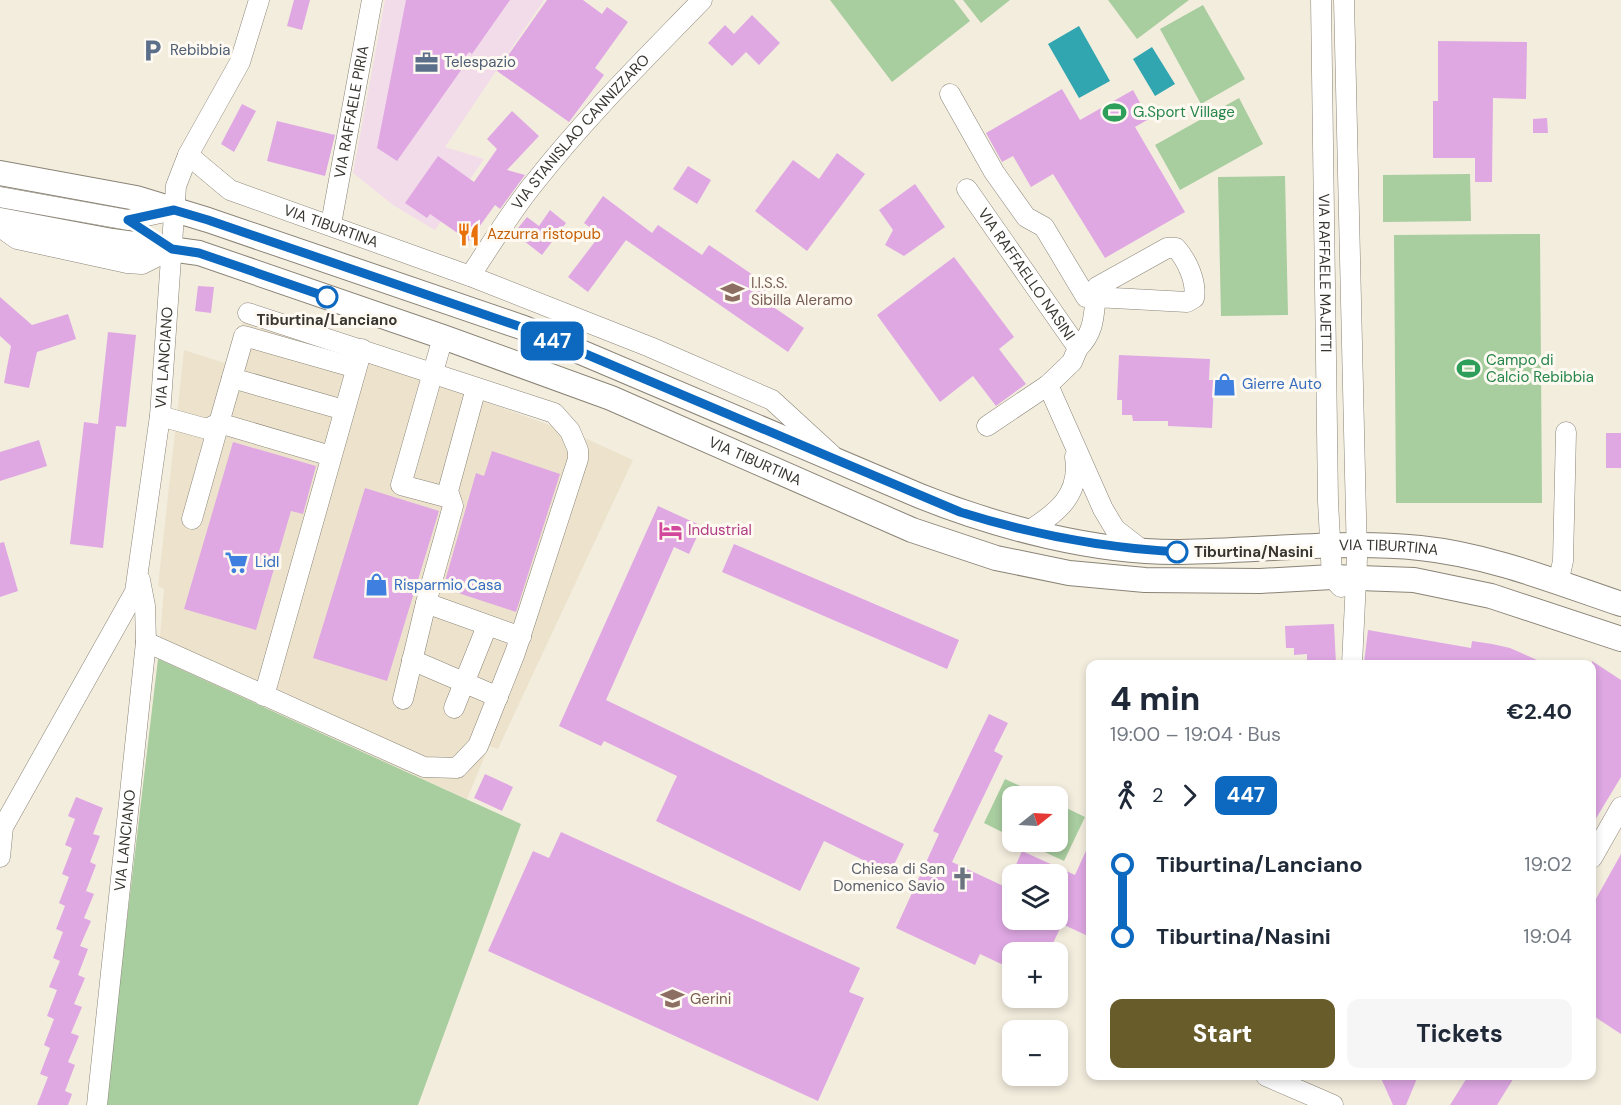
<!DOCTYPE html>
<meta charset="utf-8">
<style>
body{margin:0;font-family:"DM Sans",sans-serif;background:#f6f6f7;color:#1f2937;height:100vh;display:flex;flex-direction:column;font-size:22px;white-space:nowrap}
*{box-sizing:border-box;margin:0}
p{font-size:20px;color:#747a83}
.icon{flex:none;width:33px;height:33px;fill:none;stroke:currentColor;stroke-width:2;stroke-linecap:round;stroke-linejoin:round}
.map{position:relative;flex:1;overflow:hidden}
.sheet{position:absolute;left:1086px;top:660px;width:510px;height:420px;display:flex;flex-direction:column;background:#fff;border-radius:12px;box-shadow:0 3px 9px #0003}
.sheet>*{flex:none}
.badge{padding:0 12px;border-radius:9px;font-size:21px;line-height:39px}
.needle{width:39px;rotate:72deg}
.fabs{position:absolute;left:1002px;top:786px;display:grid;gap:12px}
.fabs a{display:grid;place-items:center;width:66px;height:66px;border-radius:12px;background:#fff;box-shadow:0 3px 9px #0003;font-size:30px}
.map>.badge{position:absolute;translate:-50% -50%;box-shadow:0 0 0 3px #fff}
.legs{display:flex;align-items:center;gap:9px;height:66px;padding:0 24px;font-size:20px}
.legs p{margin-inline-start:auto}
.headline{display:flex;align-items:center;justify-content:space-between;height:102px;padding:0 24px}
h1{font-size:33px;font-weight:800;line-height:45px}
.action{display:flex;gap:12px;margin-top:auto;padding:12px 24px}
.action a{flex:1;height:69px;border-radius:12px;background:#685d2a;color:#fff;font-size:24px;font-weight:800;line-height:69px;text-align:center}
.action a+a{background:#f6f6f7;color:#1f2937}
ul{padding:0 24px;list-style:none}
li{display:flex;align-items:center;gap:21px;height:72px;font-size:22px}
li i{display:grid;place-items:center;width:9px;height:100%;margin:0 8px;background:currentColor}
li i::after{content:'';width:15px;height:15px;margin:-8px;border:4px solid;border-radius:50%;background:#fff}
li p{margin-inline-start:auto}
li:first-child i{background:linear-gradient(#0000 50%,currentColor 0)}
li:last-child i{background:linear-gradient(currentColor 50%,#0000 0)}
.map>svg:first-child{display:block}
.built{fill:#ede3cd}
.industrial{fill:#f3dce9}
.green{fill:#a8cd9f}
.water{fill:#31a6b0}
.building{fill:#dfa8e3}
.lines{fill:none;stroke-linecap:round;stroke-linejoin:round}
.minor-casing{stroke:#8a8477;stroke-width:21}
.major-casing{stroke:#8a8477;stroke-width:26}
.minor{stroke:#fff;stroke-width:20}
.major{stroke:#fff;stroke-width:24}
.line-1-casing{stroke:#fff;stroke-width:14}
.line-1{stroke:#0c69bf;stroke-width:9}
.stop-1-dot{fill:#fff;stroke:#0c69bf;stroke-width:3}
.labels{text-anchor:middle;stroke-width:6;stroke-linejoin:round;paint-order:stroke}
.service-label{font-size:15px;fill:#4e5e75;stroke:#fefaf1;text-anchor:start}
.street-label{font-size:15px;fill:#383630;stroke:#fefaf1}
.leisure-label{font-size:15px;fill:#27864d;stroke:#fefaf1;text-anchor:start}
.food-label{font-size:15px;fill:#c56008;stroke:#fefaf1;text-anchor:start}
.education-label{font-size:15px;fill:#785e54;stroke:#fefaf1;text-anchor:start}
.stop-label{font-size:15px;font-weight:bold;fill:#383630;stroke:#fefaf1}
.shop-label{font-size:15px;fill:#366cbe;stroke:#fefaf1;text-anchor:start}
.hotel-label{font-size:15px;fill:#b23c85;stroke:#fefaf1;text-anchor:start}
.worship-label{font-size:15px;fill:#5b616d;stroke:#fefaf1;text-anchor:end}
</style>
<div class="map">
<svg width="1621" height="1105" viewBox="0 0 1621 1105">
<rect width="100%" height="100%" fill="#f3edde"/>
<path class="built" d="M243 321 439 385 585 438 633 460 498 749 489 746 467 799 158 659 164 589 158 586 184 350 228 364Z"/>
<path class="industrial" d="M385 0H544L445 147 484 159 435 230 393 205 353 173Z"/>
<path class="green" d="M830 0H954L970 21 892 82Z
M963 0H1010L981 23Z
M1108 0H1189L1137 39Z
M1203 5 1245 79 1201 104 1160 29Z
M1239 98 1263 144 1180 190 1155 145Z
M1470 174 1471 221 1383 222V175Z
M1285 176 1288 315 1221 316 1218 177Z
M1540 234 1542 503H1396L1394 235Z
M158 659 521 824 418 1105H105Z
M1005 779 1042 796H1012V837L984 823Z
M1058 804 1085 817 1064 861 1023 842H1058Z"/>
<path class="water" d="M1079 26 1110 81 1079 98 1048 44Z
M1152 47 1175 84 1155 96 1133 59Z"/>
<path class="building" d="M294 0H310L302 30 287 26Z
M406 0H510L472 54 469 52 461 62 464 66 397 161 377 148Z
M547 0H583L602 14 607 7 628 22 595 68 604 75 569 122 497 71Z
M752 15 780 43 759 65 746 52 732 66 708 43 725 25 734 34Z
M1438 41 1527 42 1526 99 1493 98 1492 182H1475V158H1433V101H1438Z
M1062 89 1080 120 1133 90 1149 119 1135 127 1185 212 1105 258 1053 174 1031 187 1013 156 1002 162 986 133Z
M242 104 256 111 234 152 221 144Z
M512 111 539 136 507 170 525 175 500 209 495 205 469 241 430 214 427 218 405 203 438 156 474 182 497 149 487 139Z
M1547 118 1548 133H1533V119Z
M277 121 335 135 325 176 267 161Z
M837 153 865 174 807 251 755 211 793 160 819 179Z
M688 166 711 180 697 204 673 189Z
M915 184 945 227 904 256 885 245 893 230 879 210Z
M603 196 652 233 658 225 702 255 709 245 769 286 760 298 804 328 788 352 626 240 588 292 568 277 600 235 584 223Z
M550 210 566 223 542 255 514 233 527 217 539 226Z
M954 257 1014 337 999 349 1026 384 996 406 973 376 940 402 877 315Z
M198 286 214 287 211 313 195 311Z
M0 297 32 325 68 314 76 339 37 352 29 388 4 383 11 346 0 336Z
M108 332 136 335 126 427 116 426 103 548 70 544 84 422 98 424Z
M1119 355 1210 359 1209 380H1214L1212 428 1168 426V421H1133L1132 415H1122V400H1117Z
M1606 433H1621V468H1606Z
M39 440 47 466 0 481V452Z
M233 442 316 466 303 514 291 511 256 630 184 609Z
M492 451 560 474 516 612 443 588 476 473 484 476Z
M365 488 439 511 387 681 313 658Z
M658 506 702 526 689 554 674 547 606 700 904 844 890 873 824 841 800 891 656 821 677 776 604 741 601 746 559 726Z
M4 542 18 591 0 597V543Z
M734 544 959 640 947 669 722 572Z
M1334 624 1336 664H1307V654L1294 655V648H1286L1285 626Z
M1368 630 1471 648 1472 641 1492 644 1510 648 1546 664 1364 663Z
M1592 661 1621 680V777L1592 825Z
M989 714 1008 723 994 751 1003 756 952 862 1012 890V920H1058V874H1012L1022 851 1075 875 1090 842V937L1062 924 1049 952H1012V969L980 954 975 965 896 928 939 834 933 831Z
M485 774 513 787 502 811 474 798Z
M76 797 103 808 93 834 100 836 90 862 96 865 86 891 94 894 84 918 91 921 80 946 88 949 78 975 85 978 74 1004 82 1007 71 1033 79 1036 68 1062 75 1065 65 1091 72 1094 68 1105H37L48 1077 40 1074 50 1048 44 1045 54 1019 47 1016 57 990 49 987 60 961 53 958 63 932 56 929 65 906 59 903 69 877 62 874 72 848 65 845 75 819 68 816Z
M561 832 860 968 849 992 864 998 818 1101 488 951 533 851 549 858Z
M1621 854V1034L1592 1015V906Z
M1380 1076H1418L1406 1105H1393Z
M1468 1076H1515L1497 1105H1450Z"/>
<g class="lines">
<defs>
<g id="minor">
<path id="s1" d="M1321 0 1328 501 1332 577 1341 587"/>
<path d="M1344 0 1357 559 1352 664"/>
<path d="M950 94 994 172 1026 217 1044 227 1086 297H1095L1187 302 1194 298C1197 282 1187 260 1176 248H1167L1097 287C1093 310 1097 330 1078 348"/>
<path id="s2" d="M188 155 230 190 470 276 650 347 772 400 832 455"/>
<path id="s3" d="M967 189 1078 348 1072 362 1048 385"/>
<path d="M0 197 128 220 174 210"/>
<path id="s4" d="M331 224 372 0"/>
<path d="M0 227 17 239 127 263 142 264 172 249"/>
<path id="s5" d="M470 276C491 245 511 211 535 182 586 117 645 59 702 0"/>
<path d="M443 337 401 485 450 498"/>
<path d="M232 378 344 410"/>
<path d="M160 416 207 429 219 423"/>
<path d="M987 426 1048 385 1103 509 1115 529 1142 550"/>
<path d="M331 456 219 423 244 336 356 368"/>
<path d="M192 519 219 423"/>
<path d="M1027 532C1057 513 1081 495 1075 457"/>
<path d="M1558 583 1563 561 1566 432"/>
<path d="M426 603 453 506 448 491 476 388"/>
<path d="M146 642 424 767 457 768 478 746 515 653 578 459V450L570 431 554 413 248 313"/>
<path d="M412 660 498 697"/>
<path d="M264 696 362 349"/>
<path d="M403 699 426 603 521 637"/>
<path d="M454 708 487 626"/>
<path id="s6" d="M0 857 3 827 135 592 160 416 176 186 188 155 240 62 259 0"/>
<path d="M1592 858 1621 807"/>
<path d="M1266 1076 1333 1105"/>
<path id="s7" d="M97 1105 146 642 145 606 140 580"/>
</g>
<g id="major">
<path id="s8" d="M0 173 136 198 208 220 524 328 920 496C997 527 1096 553 1180 552 1260 551 1340 540 1420 548 1489 555 1556 582 1621 604"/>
<path id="s9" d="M0 220 112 241 199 253 443 337 611 398 912 530 996 558 1069 573 1145 580 1260 581 1332 577 1414 580 1491 596 1621 639"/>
</g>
</defs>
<use href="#minor" class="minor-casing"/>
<use href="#major" class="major-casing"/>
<use href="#minor" class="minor"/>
<use href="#major" class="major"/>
</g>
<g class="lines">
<defs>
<path id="line-1" d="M327 297 199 253 172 249 128 220 174 210 208 220 524 328 960 512C1030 534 1103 548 1177 552"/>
</defs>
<use href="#line-1" class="line-1-casing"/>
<use href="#line-1" class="line-1"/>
</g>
<defs>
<symbol id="parking-bare" viewBox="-9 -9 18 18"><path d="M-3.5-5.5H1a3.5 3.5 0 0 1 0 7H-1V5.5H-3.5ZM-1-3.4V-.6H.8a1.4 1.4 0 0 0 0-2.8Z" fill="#5c6f8a" stroke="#fefaf1" stroke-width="2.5" paint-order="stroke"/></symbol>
<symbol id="office-bare" viewBox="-9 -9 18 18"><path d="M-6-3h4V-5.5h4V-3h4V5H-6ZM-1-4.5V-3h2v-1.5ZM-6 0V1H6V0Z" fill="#5c6f8a" stroke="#fefaf1" stroke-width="2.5" paint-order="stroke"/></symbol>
<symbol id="stadium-bare" viewBox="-9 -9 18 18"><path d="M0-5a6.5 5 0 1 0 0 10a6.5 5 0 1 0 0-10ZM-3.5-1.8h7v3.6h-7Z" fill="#2e9e5b" stroke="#fefaf1" stroke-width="2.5" paint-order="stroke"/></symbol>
<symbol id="restaurant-bare" viewBox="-9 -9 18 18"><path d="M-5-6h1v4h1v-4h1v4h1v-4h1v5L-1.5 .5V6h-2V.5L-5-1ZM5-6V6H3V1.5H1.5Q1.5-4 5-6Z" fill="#e8710a" stroke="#fefaf1" stroke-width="2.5" paint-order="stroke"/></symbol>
<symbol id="school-bare" viewBox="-9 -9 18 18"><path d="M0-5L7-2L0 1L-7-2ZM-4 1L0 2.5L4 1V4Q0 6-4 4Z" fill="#8d6e63" stroke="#fefaf1" stroke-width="2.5" paint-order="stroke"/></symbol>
<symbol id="shop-bare" viewBox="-9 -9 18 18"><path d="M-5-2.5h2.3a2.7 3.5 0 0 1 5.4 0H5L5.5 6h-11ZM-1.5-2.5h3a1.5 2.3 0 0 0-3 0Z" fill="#3f7fe0" stroke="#fefaf1" stroke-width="2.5" paint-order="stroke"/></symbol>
<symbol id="hotel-bare" viewBox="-9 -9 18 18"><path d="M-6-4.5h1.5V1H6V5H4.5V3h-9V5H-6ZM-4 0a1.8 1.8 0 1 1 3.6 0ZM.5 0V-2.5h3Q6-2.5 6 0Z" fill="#d1479c" stroke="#fefaf1" stroke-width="2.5" paint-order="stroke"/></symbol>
<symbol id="supermarket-bare" viewBox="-9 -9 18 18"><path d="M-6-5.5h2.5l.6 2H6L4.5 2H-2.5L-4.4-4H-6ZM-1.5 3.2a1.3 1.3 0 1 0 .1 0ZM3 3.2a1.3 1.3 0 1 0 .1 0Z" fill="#3f7fe0" stroke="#fefaf1" stroke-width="2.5" paint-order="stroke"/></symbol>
<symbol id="church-bare" viewBox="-9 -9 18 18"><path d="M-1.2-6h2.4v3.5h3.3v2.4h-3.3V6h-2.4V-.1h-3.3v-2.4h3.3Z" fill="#6b7280" stroke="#fefaf1" stroke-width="2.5" paint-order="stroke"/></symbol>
</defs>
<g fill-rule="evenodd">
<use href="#parking-bare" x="136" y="34" width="33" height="33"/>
<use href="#office-bare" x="410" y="46" width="33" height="33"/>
<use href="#stadium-bare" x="1098" y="96" width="33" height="33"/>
<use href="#restaurant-bare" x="452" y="218" width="33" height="33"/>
<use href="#school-bare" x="716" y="276" width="33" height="33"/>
<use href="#stadium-bare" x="1452" y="352" width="33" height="33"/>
<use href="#shop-bare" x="1208" y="368" width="33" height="33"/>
<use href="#hotel-bare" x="654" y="514" width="33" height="33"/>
<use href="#supermarket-bare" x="220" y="546" width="33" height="33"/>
<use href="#shop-bare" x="360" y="568" width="33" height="33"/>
<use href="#church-bare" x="946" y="862" width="33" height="33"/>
<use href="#school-bare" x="656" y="982" width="33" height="33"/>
</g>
<g class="stop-1-dot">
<circle cx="327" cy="297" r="10"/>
<circle cx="1177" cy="552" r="10"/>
</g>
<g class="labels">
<g class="service-label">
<text x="170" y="55">Rebibbia</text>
<text x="444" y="67">Telespazio</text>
</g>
<g class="street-label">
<text dy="5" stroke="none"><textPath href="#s4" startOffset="114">VIA RAFFAELE PIRIA</textPath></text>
<text dy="5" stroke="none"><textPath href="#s5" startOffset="182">VIA STANISLAO CANNIZZARO</textPath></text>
<text dy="5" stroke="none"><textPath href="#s2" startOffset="162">VIA TIBURTINA</textPath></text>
<text dy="5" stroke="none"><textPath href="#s1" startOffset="273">VIA RAFFAELE MAJETTI</textPath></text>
<text dy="5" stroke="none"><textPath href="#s3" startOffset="104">VIA RAFFAELLO NASINI</textPath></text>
<text dy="5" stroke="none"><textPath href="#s6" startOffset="536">VIA LANCIANO</textPath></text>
<text dy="5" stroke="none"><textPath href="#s9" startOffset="796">VIA TIBURTINA</textPath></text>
<text dy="5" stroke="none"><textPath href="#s8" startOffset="1454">VIA TIBURTINA</textPath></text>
<text dy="5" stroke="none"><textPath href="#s7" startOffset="266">VIA LANCIANO</textPath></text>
</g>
<g class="leisure-label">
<text x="1133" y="117">G.Sport Village</text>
<text x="1486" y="365">Campo di<tspan x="1486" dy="17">Calcio Rebibbia</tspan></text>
</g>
<g class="food-label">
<text x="487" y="239">Azzurra ristopub</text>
</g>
<g class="education-label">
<text x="751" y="288">I.I.S.S.<tspan x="751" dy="17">Sibilla Aleramo</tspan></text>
<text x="690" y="1004">Gerini</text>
</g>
<g class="stop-label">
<text x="327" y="325">Tiburtina/Lanciano</text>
<text x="1194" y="557" text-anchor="start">Tiburtina/Nasini</text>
</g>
<g class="shop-label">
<text x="1242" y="389">Gierre Auto</text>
<text x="255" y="567">Lidl</text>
<text x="394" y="590">Risparmio Casa</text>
</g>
<g class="hotel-label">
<text x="688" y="535">Industrial</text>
</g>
<g class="worship-label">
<text x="945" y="874">Chiesa di San<tspan x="945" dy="17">Domenico Savio</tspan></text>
</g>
</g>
</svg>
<div class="fabs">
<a><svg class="needle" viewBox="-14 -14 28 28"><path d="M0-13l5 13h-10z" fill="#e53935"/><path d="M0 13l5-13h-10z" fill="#747a83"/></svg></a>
<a><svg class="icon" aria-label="layers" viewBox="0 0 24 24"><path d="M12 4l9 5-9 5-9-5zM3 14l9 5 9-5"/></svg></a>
<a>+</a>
<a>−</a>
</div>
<b class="badge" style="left:552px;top:341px;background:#0c69bf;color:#fff">447</b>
<section class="sheet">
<div class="headline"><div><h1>4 min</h1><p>19:00 – 19:04 · Bus</p></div><b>€2.40</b></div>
<div class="legs"><svg class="icon" aria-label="walk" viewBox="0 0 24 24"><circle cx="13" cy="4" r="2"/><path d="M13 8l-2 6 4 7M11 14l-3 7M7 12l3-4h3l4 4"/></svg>2<svg class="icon" aria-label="forward" viewBox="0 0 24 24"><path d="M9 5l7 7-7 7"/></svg><b class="badge" style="background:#0c69bf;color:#fff">447</b></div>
<ul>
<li><i style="color:#0c69bf"></i><b>Tiburtina/Lanciano</b><p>19:02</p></li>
<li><i style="color:#0c69bf"></i><b>Tiburtina/Nasini</b><p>19:04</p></li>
</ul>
<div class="action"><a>Start</a><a>Tickets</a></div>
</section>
</div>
